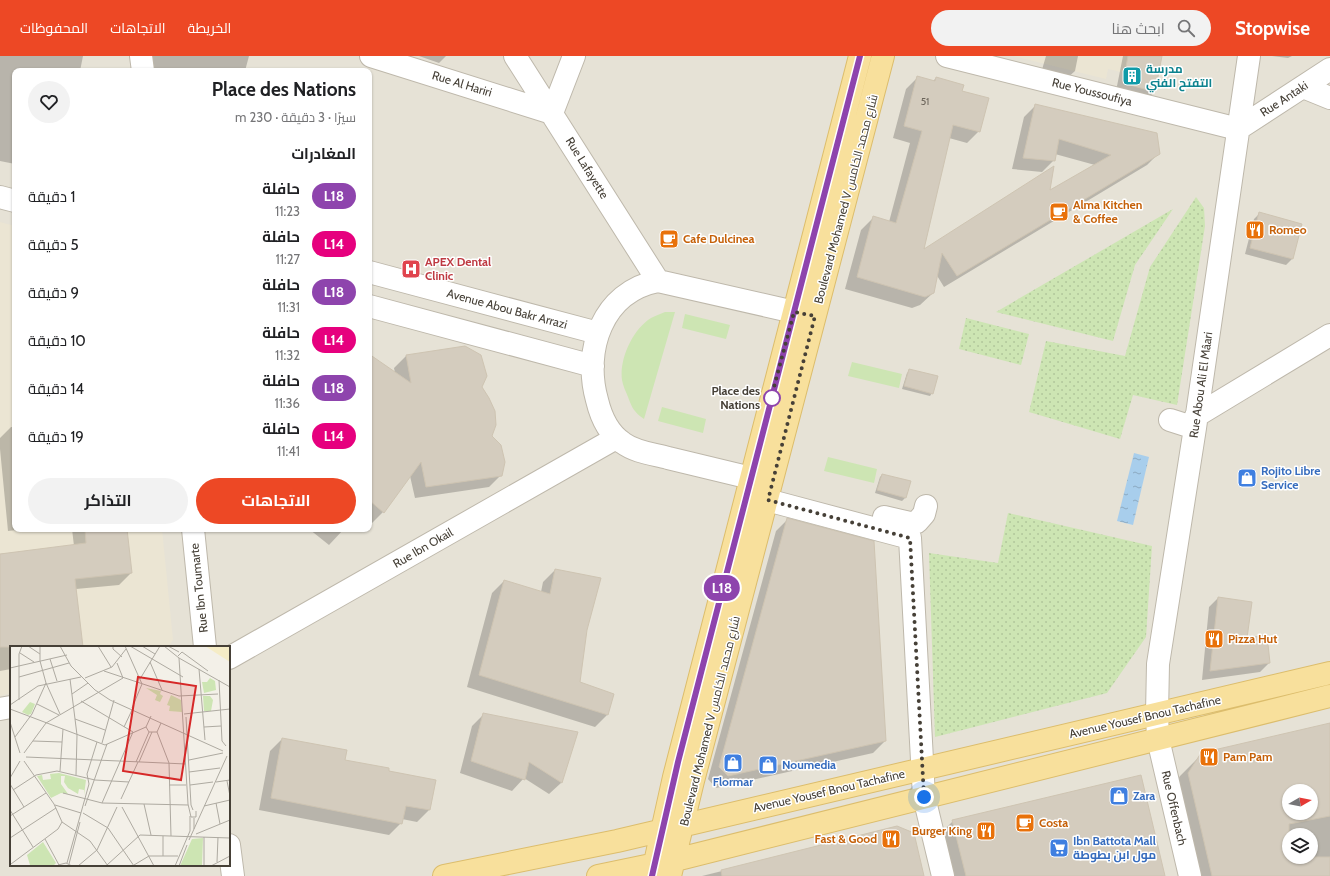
<!DOCTYPE html>
<html lang="ar">
<meta charset="utf-8">
<style>
body{margin:0;font-family:Cabin,Cairo,sans-serif;background:#f2f2f2;color:#202124;direction:rtl;height:100vh;display:flex;flex-direction:column;font-size:15px;white-space:nowrap}
*{box-sizing:border-box;margin:0}
p{font-size:13px;color:#757577}
.icon{flex:none;width:22px;height:22px;fill:none;stroke:currentColor;stroke-width:2;stroke-linecap:round;stroke-linejoin:round}
.map{position:relative;flex:1;overflow:hidden;direction:ltr}
.details{position:absolute;left:12px;top:12px;width:360px;height:464px;display:flex;flex-direction:column;background:#fff;border-radius:8px;box-shadow:0 1px 3px #0004;direction:rtl}
.details>*{flex:none}
.badge{padding:0 8px;border-radius:13px;font-size:14px;line-height:26px}
.needle{width:26px;rotate:81deg}
.fabs{position:absolute;left:1282px;top:728px;display:grid;gap:8px}
.fabs a{display:grid;place-items:center;width:36px;height:36px;border-radius:50%;background:#fff;box-shadow:0 1px 3px #0004;font-size:20px}
.you{position:absolute;width:20px;height:20px;margin:-10px;border:3px solid #fff;border-radius:50%;background:#1a73e8;box-shadow:0 0 0 6px #1a73e833}
.map>.badge{position:absolute;translate:-50% -50%;box-shadow:0 0 0 2px #fff}
h2{padding:0 16px;font-size:15px;line-height:36px}
.round{display:grid;place-items:center;flex:none;width:42px;height:42px;border-radius:21px;background:#f2f2f2}
.summary{display:flex;align-items:center;justify-content:space-between;height:68px;padding:0 16px}
h1{font-size:19px;font-weight:700;line-height:30px}
.action{display:flex;gap:8px;margin-top:auto;padding:8px 16px}
.action a{flex:1;height:46px;border-radius:24px;background:#ed4825;color:#fff;font-size:16px;font-weight:700;line-height:46px;text-align:center}
.action a+a{background:#f2f2f2;color:#202124}
ul{padding:0;list-style:none}
li{display:flex;align-items:center;gap:12px;height:48px;padding:0 16px}
li div{flex:1}
li b{display:block;font-size:15px}
li em{font-style:normal}
li .badge{min-width:44px;font-weight:700;text-align:center}
header{display:flex;align-items:center;gap:24px;box-sizing:border-box;height:56px;padding:0 20px;background:#ed4825;color:#fff}
header strong{font-size:19px}
nav{display:flex;gap:22px;margin-inline-start:auto;font-size:14px}
.search{width:280px;height:36px;background:#f2f2f2;display:flex;align-items:center;gap:10px;box-sizing:border-box;padding:0 14px;border-radius:22px;color:#757577;font-size:15px}
.map>svg:first-child{display:block}
.residential{fill:#e6e2d6;fill-rule:evenodd}
.education{fill:#ebe5d3}
.grass{fill:#cde5b3}
.garden{fill:url(#garden-dots)}
.water{fill:url(#water-ripples)}
.shadow{fill:#0003;fill-rule:evenodd}
.building{fill:#d4ccbe;stroke:#cec4b2;fill-rule:evenodd}
.lines{fill:none;stroke-linecap:round;stroke-linejoin:round}
.minor-casing{stroke:#beb8ab;stroke-width:24}
.major-casing{stroke:#dcbd6c;stroke-width:24}
.minor{stroke:#fff;stroke-width:22}
.major{stroke:#f8e09c;stroke-width:22}
.line-casing{stroke:#fff;stroke-width:9}
.line{stroke:#8e44ad;stroke-width:6}
.walk{stroke:#464037;stroke-width:4;stroke-dasharray:0 7.2}
.stop-dot{fill:#fff;stroke:#8e44ad;stroke-width:2}
.labels{text-anchor:middle;stroke-width:3;stroke-linejoin:round;paint-order:stroke}
.number-label{font-size:10px;fill:#6a6359}
.culture-label{font-size:12px;font-weight:bold;fill:#0d838f;stroke:#fff;text-anchor:start}
.street-label{font-size:12px;fill:#464037;stroke:#fff}
.food-label{font-size:12px;font-weight:bold;fill:#c56008;stroke:#fff;text-anchor:start}
.health-label{font-size:12px;font-weight:bold;fill:#be3a42;stroke:#fff;text-anchor:start}
.stop-label{font-size:12px;font-weight:bold;fill:#464037;stroke:#fff;text-anchor:end}
.shop-label{font-size:12px;font-weight:bold;fill:#366cbe;stroke:#fff;text-anchor:start}
.inset-road{fill:none;stroke:#aeaaa1;stroke-width:1}
.view{fill:#d62828;fill-opacity:0.15;stroke:#d62828;stroke-width:2}
.inset-edge{fill:none;stroke:#464037;stroke-width:2}
</style>
<header>
<strong>Stopwise</strong>
<div class="search"><svg class="icon" aria-label="search" viewBox="0 0 24 24"><circle cx="10" cy="10" r="6"/><path d="M15 15l6 6"/></svg>ابحث هنا</div>
<nav><a>الخريطة</a><a>الاتجاهات</a><a>المحفوظات</a></nav>
</header>
<div class="map">
<svg width="1330" height="820" viewBox="0 0 1330 820">
<defs>
<pattern id="garden-dots" width="8" height="8" patternUnits="userSpaceOnUse"><rect width="8" height="8" fill="#cde5b3"/><path d="M2 2h.1M6 6h.1" fill="none" stroke="#b1c69b" stroke-width="1.8" stroke-linecap="round"/></pattern>
<pattern id="water-ripples" width="26" height="14" patternUnits="userSpaceOnUse"><rect width="26" height="14" fill="#a8ceec"/><path d="M2 4q2-2 4 0t4 0M15 11q2-2 4 0t4 0" fill="none" stroke="#8ba9c0"/></pattern>
</defs>
<rect width="100%" height="100%" fill="#f3f0e8"/>
<path class="residential" d="M0 0H1330V820H0ZM15 15H369V473H15ZM11 591H229V809H11ZM1289 735H1311V757H1289ZM1289 779H1311V801H1289Z"/>
<path class="education" d="M1013 0H1128L1125 17 1108 13 1106 23Z
M0 166 15 170V473H162L173 584 168 591H11V637L0 640Z"/>
<path class="grass" d="M665 256H675L644 363C634 356 632 352 628 341 626 336 623 330 622 324 619 303 633 273 651 262 655 260 660 258 665 256Z
M685 258 730 269 726 283 682 272Z
M852 306 902 318 899 332 848 320Z
M662 351 706 363 703 377 658 365Z
M828 401 877 413 874 427 824 415Z"/>
<path class="garden" d="M1196 141 1204 152 1205 170 1177 349 1133 339 1120 383 1029 356 1046 285 1125 300 1150 211Z
M1173 153 1135 209 1113 285 996 256Z
M966 262 1029 278 1021 309 959 293Z
M1008 457 1152 490 1146 581 1107 637 935 681 929 497 998 507Z"/>
<path class="water" d="M1134 397 1149 401 1133 469 1117 465Z"/>
<path class="shadow" d="M0 0H83L80 15H15V108L0 105Z
M150 0H249L245 15H151Z
M419 0H446L439 7Z
M1046 0H1078L1075 15 1065 24 1041 17Z
M1123 0H1161L1155 35 1147 43 1116 35Z
M1272 0H1292L1288 2Z
M918 21 933 25 936 22 961 36 979 75 967 87 949 82 923 195 1048 136 1095 109 1055 98 1054 104 1042 116 1012 113 1024 61 1036 49 1159 97 1147 109 944 231 936 218 933 237 920 249 912 252 845 233 861 174 873 162 889 166 910 87 893 82 906 33Z
M1260 157 1292 203 1286 209 1245 198 1254 163Z
M465 291 481 331 501 419 489 431 415 442 410 420 383 456 371 468 369 466V309L395 317 394 312 406 300Z
M910 314 932 337 930 340 902 333 907 317Z
M11 371H15V473H26L8 475 0 393V382Z
M882 419 910 425 905 442 902 445 875 437 880 421Z
M788 463 885 685 873 697 716 732 708 723 776 475Z
M72 473H126L131 517 119 529 76 533 82 591H11V613L0 615V498L74 490Z
M309 473H344L329 489Z
M555 514 586 574 579 627 607 659 595 671 467 631 492 537 504 525 541 536 543 526Z
M1218 542 1246 583 1269 607 1260 616 1202 624 1209 551Z
M484 658 576 677 561 727 549 738 524 722 512 735 460 717 472 670Z
M1330 668V820H1185L1167 740 1180 720 1202 698ZM1289 735H1311V757H1289ZM1289 779H1311V801H1289Z
M282 683 344 705 387 715 435 725 429 754 417 766 402 763 401 767 389 779 259 754 270 695Z
M953 765 1164 820H951L941 777Z
M897 771 923 820H702Z"/>
<path class="building" d="M1128 0H1162L1155 36 1123 27Z
M917 20 935 25 936 21 964 29 962 35 989 42 980 76 953 69 924 193 1054 110 1050 134 1111 99 1059 83 1055 105 1023 102 1035 48 1157 77 1160 98 957 220 942 197 934 237 925 241 857 221 873 160 896 167 922 75 904 70Z
M1259 156 1302 168 1293 203 1250 192Z
M465 290 481 299 487 320 482 331 489 342 495 355 496 369 492 380 501 389 505 406 502 420 426 431 421 406 384 457 369 444V298L411 327 406 299Z
M909 313 938 320 933 338 904 330Z
M882 418 911 425 906 442 877 434Z
M787 462 874 485 886 685 728 720 719 711Z
M85 473H127L132 517 75 523 83 591H0V498L86 487Z
M555 513 601 522 587 574 580 626 614 638 608 659 479 619 504 524 550 538Z
M1218 541 1252 546 1247 582 1267 579 1270 607 1210 615Z
M483 657 578 676 562 727 529 706 525 724 471 705Z
M1330 667V760L1289 768V801H1330V820H1212L1188 717 1201 697ZM1289 735H1311V757H1289Z
M282 682 347 694 345 704 389 712V715L436 724 430 754 406 750 402 768 271 742Z
M1141 719 1165 820H966L952 764Z
M897 770 914 777 924 820H722L721 814Z"/>
<g class="lines">
<defs>
<path id="minor" d="M141 0 143 15
M371 0 552 57
M515 0 658 225
M947 0 1238 73 1330 13
M1303 31 1330 42
M552 57 574 0
M0 141 15 145
M369 216 598 277
M369 250 593 310
M1196 360 1330 279
M1170 364 1195 372
M751 422C723 415 696 409 668 402 653 398 635 396 623 387 608 377 601 361 597 344 583 294 602 236 658 225L812 260
M767 444 910 482 924 741 943 820
M884 461 910 467 917 466 924 458 926 450
M193 473 205 591
M229 602 616 382
M0 653 11 651
M229 789 233 820
M1190 820 1158 683 1157 658 1158 608 1195 372 1249 0"/>
<path id="major" d="M444 820 617 785 1330 617
M598 820 675 804 1330 640
M652 820 674 721 860 0
M670 820 693 725 883 0"/>
</defs>
<use href="#minor" class="minor-casing"/>
<use href="#major" class="major-casing"/>
<use href="#minor" class="minor"/>
<use href="#major" class="major"/>
</g>
<g class="lines">
<defs>
<path id="line" d="M652 820 678 706 860 0"/>
</defs>
<use href="#line" class="line-casing"/>
<use href="#line" class="line"/>
<path class="walk" d="M772 342 770 346 794 256 815 260 768 444 910 482 924 741"/>
</g>
<defs>
<symbol id="building-square" viewBox="-11 -11 22 22"><rect x="-9" y="-9" width="18" height="18" rx="4" fill="#0f9aa8" stroke="#fff"/><path d="M-4-6H4V6H1V3H-1V6H-4ZM-2.5-4.3h1.7v1.8h-1.7ZM.8-4.3h1.7v1.8H.8ZM-2.5-1h1.7V.8h-1.7ZM.8-1h1.7V.8H.8Z" fill="#fff"/></symbol>
<symbol id="cafe-square" viewBox="-11 -11 22 22"><rect x="-9" y="-9" width="18" height="18" rx="4" fill="#e8710a" stroke="#fff"/><path d="M-5.5-4.5H6V0H3Q3 3.5 0 3.5H-2.5Q-5.5 3.5-5.5 0ZM3-3.2v2h1.7v-2ZM-6 4.5H4V6H-6Z" fill="#fff"/></symbol>
<symbol id="restaurant-square" viewBox="-11 -11 22 22"><rect x="-9" y="-9" width="18" height="18" rx="4" fill="#e8710a" stroke="#fff"/><path d="M-5-6h1v4h1v-4h1v4h1v-4h1v5L-1.5 .5V6h-2V.5L-5-1ZM5-6V6H3V1.5H1.5Q1.5-4 5-6Z" fill="#fff"/></symbol>
<symbol id="hospital-square" viewBox="-11 -11 22 22"><rect x="-9" y="-9" width="18" height="18" rx="4" fill="#e0444e" stroke="#fff"/><path d="M-5-5h3v3.5h4V-5h3V5h-3V1.5h-4V5h-3Z" fill="#fff"/></symbol>
<symbol id="shop-square" viewBox="-11 -11 22 22"><rect x="-9" y="-9" width="18" height="18" rx="4" fill="#3f7fe0" stroke="#fff"/><path d="M-5-2.5h2.3a2.7 3.5 0 0 1 5.4 0H5L5.5 6h-11ZM-1.5-2.5h3a1.5 2.3 0 0 0-3 0Z" fill="#fff"/></symbol>
<symbol id="supermarket-square" viewBox="-11 -11 22 22"><rect x="-9" y="-9" width="18" height="18" rx="4" fill="#3f7fe0" stroke="#fff"/><path d="M-6-5.5h2.5l.6 2H6L4.5 2H-2.5L-4.4-4H-6ZM-1.5 3.2a1.3 1.3 0 1 0 .1 0ZM3 3.2a1.3 1.3 0 1 0 .1 0Z" fill="#fff"/></symbol>
</defs>
<g fill-rule="evenodd">
<use href="#building-square" x="1121" y="9" width="22" height="22"/>
<use href="#cafe-square" x="1048" y="145" width="22" height="22"/>
<use href="#restaurant-square" x="1244" y="163" width="22" height="22"/>
<use href="#cafe-square" x="658" y="172" width="22" height="22"/>
<use href="#hospital-square" x="400" y="202" width="22" height="22"/>
<use href="#shop-square" x="1236" y="411" width="22" height="22"/>
<use href="#restaurant-square" x="1203" y="572" width="22" height="22"/>
<use href="#restaurant-square" x="1198" y="690" width="22" height="22"/>
<use href="#shop-square" x="722" y="696" width="22" height="22"/>
<use href="#shop-square" x="757" y="698" width="22" height="22"/>
<use href="#shop-square" x="1108" y="729" width="22" height="22"/>
<use href="#cafe-square" x="1014" y="756" width="22" height="22"/>
<use href="#restaurant-square" x="975" y="764" width="22" height="22"/>
<use href="#restaurant-square" x="880" y="772" width="22" height="22"/>
<use href="#supermarket-square" x="1048" y="781" width="22" height="22"/>
</g>
<circle class="stop-dot" cx="772" cy="342" r="8"/>
<g class="labels">
<g class="number-label">
<text x="925" y="49">51</text>
</g>
<g class="culture-label">
<text x="1146" y="17">مدرسة<tspan x="1146" dy="14">التفتح الفني</tspan></text>
</g>
<g class="street-label">
<text transform="translate(462 28) rotate(17)" y="4">Rue Al Hariri</text>
<text transform="translate(1092 36) rotate(14)" y="4">Rue Youssoufiya</text>
<text transform="translate(1284 43) rotate(-33)" y="4">Rue Antaki</text>
<text transform="translate(587 112) rotate(58)" y="4">Rue Lafayette</text>
<text transform="translate(846 143) rotate(-75)" y="4">Boulevard Mohamed V شارع محمد الخامس</text>
<text transform="translate(507 253) rotate(15)" y="4">Avenue Abou Bakr Arrazi</text>
<text transform="translate(1201 329) rotate(-82)" y="4">Rue Abou Ali El Mâari</text>
<text transform="translate(423 492) rotate(-30)" y="4">Rue Ibn Okail</text>
<text transform="translate(199 532) rotate(-96)" y="4">Rue Ibn Toumarte</text>
<text transform="translate(1145 661) rotate(-13)" y="4">Avenue Yousef Bnou Tachafine</text>
<text transform="translate(710 665) rotate(-76)" y="4">Boulevard Mohamed V شارع محمد الخامس</text>
<text transform="translate(829 735) rotate(-13)" y="4">Avenue Yousef Bnou Tachafine</text>
<text transform="translate(1174 752) rotate(77)" y="4">Rue Offenbach</text>
</g>
<g class="food-label">
<text x="1073" y="153">Alma Kitchen<tspan x="1073" dy="14">&amp; Coffee</tspan></text>
<text x="1269" y="178">Romeo</text>
<text x="683" y="187">Cafe Dulcinea</text>
<text x="1228" y="587">Pizza Hut</text>
<text x="1223" y="705">Pam Pam</text>
<text x="1039" y="771">Costa</text>
<text x="972" y="779" text-anchor="end">Burger King</text>
<text x="877" y="787" text-anchor="end">Fast &amp; Good</text>
</g>
<g class="health-label">
<text x="425" y="210">APEX Dental<tspan x="425" dy="14">Clinic</tspan></text>
</g>
<g class="stop-label">
<text x="760" y="339">Place des<tspan x="760" dy="14">Nations</tspan></text>
</g>
<g class="shop-label">
<text x="1261" y="419">Rojito Libre<tspan x="1261" dy="14">Service</tspan></text>
<text x="782" y="713">Noumedia</text>
<text x="733" y="730" text-anchor="middle">Flormar</text>
<text x="1133" y="744">Zara</text>
<text x="1073" y="789">Ibn Battota Mall<tspan x="1073" dy="14">مول ابن بطوطة</tspan></text>
</g>
</g>
<g transform="translate(10 590)">
<rect width="220" height="220" fill="#f3f0e8"/>
<path d="M200 32 205 35 206 44 194 47 192 36H197ZM193 50H200L203 54 201 65H194Z" fill="#cde5b3"/>
<path d="M195 0H220V16Z" fill="#f5ecc6"/>
<path d="M20 56 25 58 21 68 18 69 12 66ZM49 127 76 134 74 149V144L69 143 68 148 58 142 54 136 55 130H51V138L58 148 51 147 41 152 27 130 32 129 33 134 41 133 40 128ZM193 192 192 220H170L182 193ZM33 196 46 217 43 220 20 219 17 209Z" fill="#cde5b3"/>
<path d="M136 42 151 45 150 48 153 50 150 56 145 54 147 49ZM161 49 171 54 172 66 159 65 160 60 157 59Z" fill="#cde5b3"/>
<path class="inset-road" d="M18 0 30 8M30 0V15L36 37 50 68M50 0 61 20 85 44 100 54 213 105M88 0 101 21M103 0V3L112 11M115 0 132 38 122 62M120 0 173 31M132 0 145 8M154 0 169 12 220 41M158 0 169 6M10 7 24 16M168 10 172 6 198 25M169 12 178 158 181 171H186V165M40 13 47 35M140 16 152 44M107 17 113 32M0 22 57 9M189 23 195 94M94 25 169 50 208 48M9 31 59 17M75 32 102 21 116 3M60 33 67 89 66 129M130 33 150 0M209 34 212 95 216 100M62 48 78 37M9 54V8L12 0M71 55 123 86M27 58 49 69M0 59 28 40 71 31M0 63 95 99 136 81M174 68 220 63M141 70 136 81 139 86H147L151 77M176 71 181 159 183 164M65 73 95 84M0 76 10 107M114 81 122 64M194 81 211 80M147 86 159 117 161 190M5 91 22 68 36 37M23 95 52 96M92 97 104 54M14 107 36 77 113 32M16 111 109 115M179 114 213 107M14 115 44 158 52 176 80 195 98 220M109 115 176 118M126 116 139 86M129 116 142 86M50 125 53 83M179 126 210 122M0 132 10 115M217 135 220 150M206 136 220 134M0 138 14 161M159 139H176M180 139 203 136M3 144 26 129 47 125 85 134 119 136M53 147 92 157 178 159M111 153 128 116M92 157 123 86M206 157 210 178M134 158 141 189M45 159 71 167M75 160 97 98M194 160 220 154M112 161 144 220M0 164 23 201M73 167 98 182 124 220M0 170 36 147M184 183 217 110M186 188 220 174M153 190V210M194 191V220M0 192 46 162M35 193 49 219M179 194 184 183V172M207 216 208 191M57 217 79 138 77 128 87 96M1 218 48 183 52 176M59 218 70 176M48 219 56 217 62 220M97 219 130 189 220 192M124 219 139 210H168M68 220 87 204 107 161M165 220 180 185V170M169 220 177 199M201 220 220 210"/>
<path class="view" d="M128 31 186 40 171 134 113 125Z"/>
<rect width="220" height="220" class="inset-edge"/>
</g>
</svg>
<div class="fabs">
<a><svg class="needle" viewBox="-14 -14 28 28"><path d="M0-13l5 13h-10z" fill="#e53935"/><path d="M0 13l5-13h-10z" fill="#757577"/></svg></a>
<a><svg class="icon" aria-label="layers" viewBox="0 0 24 24"><path d="M12 4l9 5-9 5-9-5zM3 14l9 5 9-5"/></svg></a>
</div>
<div class="you" style="left:924px;top:741px"></div>
<b class="badge" style="left:722px;top:532px;background:#8e44ad;color:#fff">L18</b>
<section class="details">
<div class="summary"><div><h1>Place des Nations</h1><p>سيرًا · 3 دقيقة · 230 m</p></div><a class="round"><svg class="icon" aria-label="heart" viewBox="0 0 24 24"><path d="M12 20l-8-8c-3-5 5-10 8-4 3-6 11-1 8 4z"/></svg></a></div>
<h2>المغادرات</h2>
<ul>
<li><span class="badge" style="background:#8e44ad;color:#fff">L18</span><div><b>حافلة</b><p>11:23</p></div><em>1 دقيقة</em></li>
<li><span class="badge" style="background:#e6007e;color:#fff">L14</span><div><b>حافلة</b><p>11:27</p></div><em>5 دقيقة</em></li>
<li><span class="badge" style="background:#8e44ad;color:#fff">L18</span><div><b>حافلة</b><p>11:31</p></div><em>9 دقيقة</em></li>
<li><span class="badge" style="background:#e6007e;color:#fff">L14</span><div><b>حافلة</b><p>11:32</p></div><em>10 دقيقة</em></li>
<li><span class="badge" style="background:#8e44ad;color:#fff">L18</span><div><b>حافلة</b><p>11:36</p></div><em>14 دقيقة</em></li>
<li><span class="badge" style="background:#e6007e;color:#fff">L14</span><div><b>حافلة</b><p>11:41</p></div><em>19 دقيقة</em></li>
</ul>
<div class="action"><a>الاتجاهات</a><a>التذاكر</a></div>
</section>
</div>
